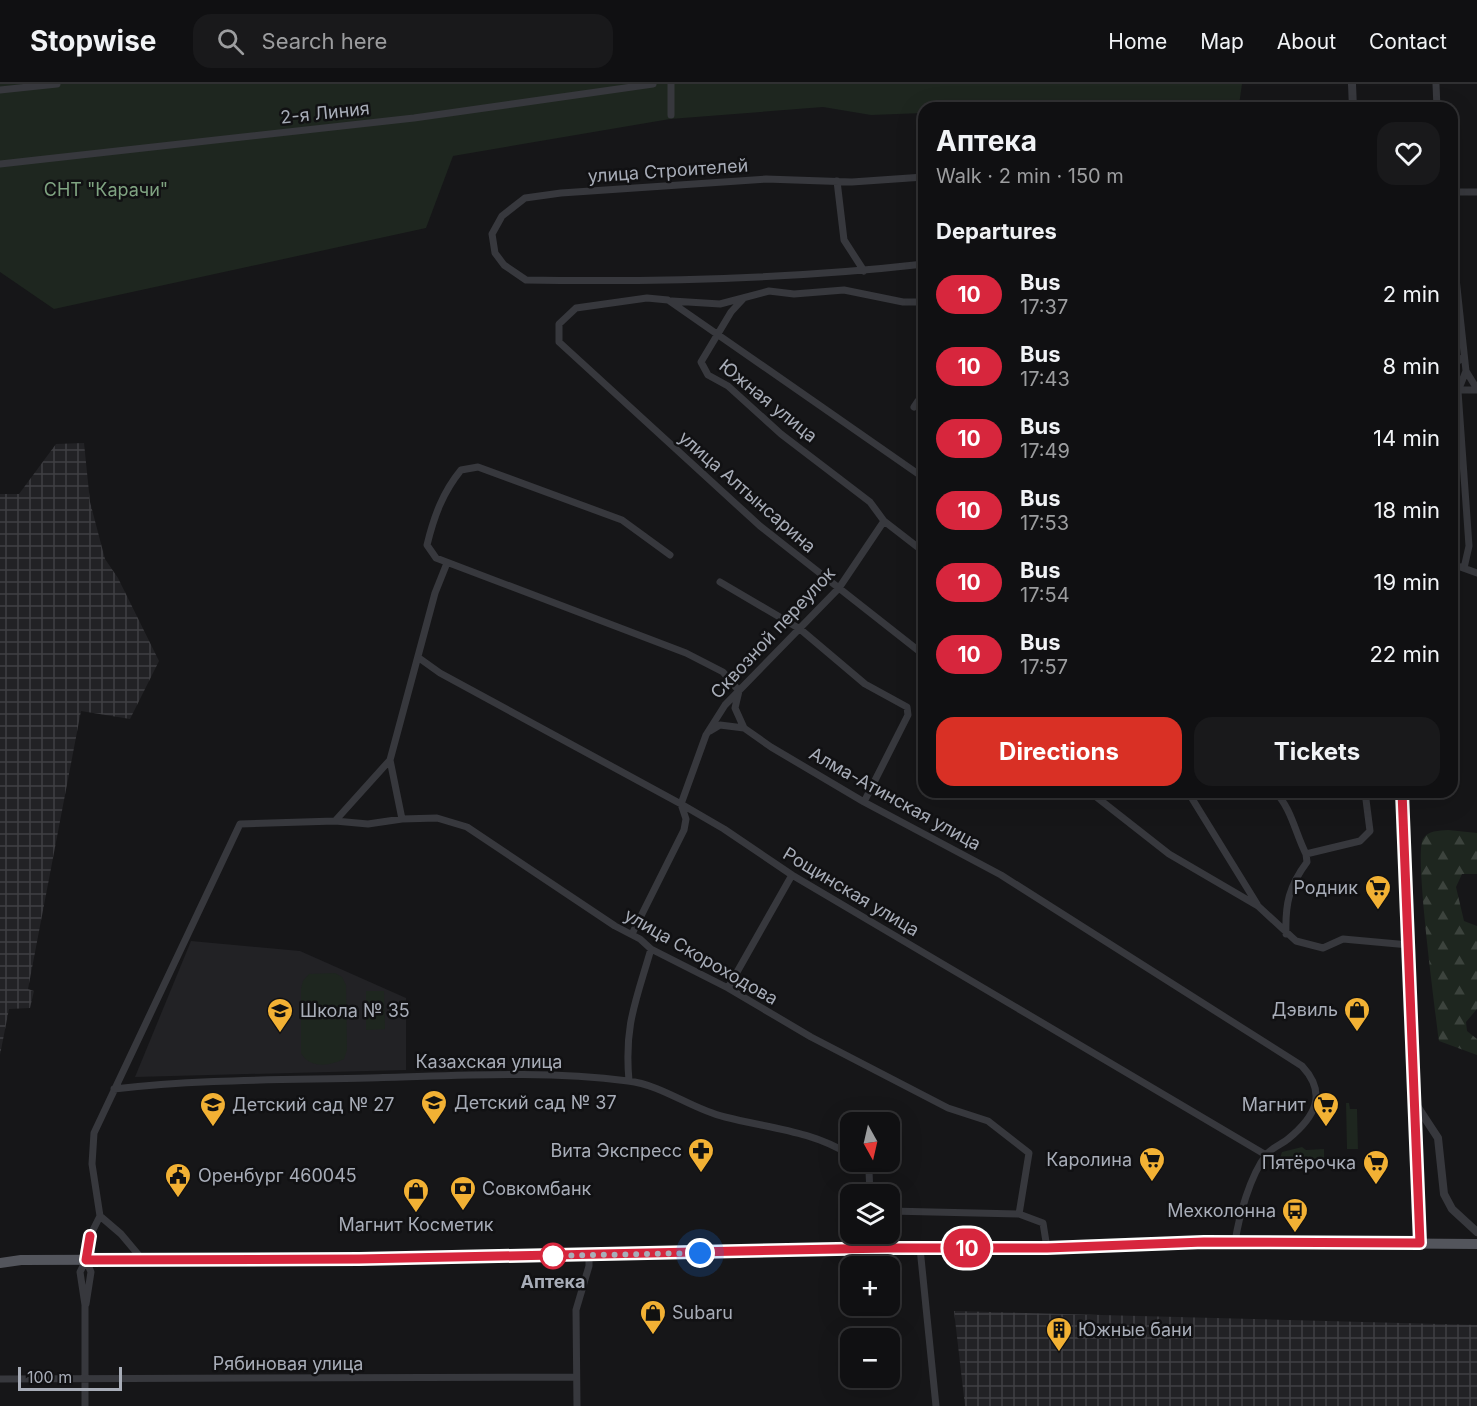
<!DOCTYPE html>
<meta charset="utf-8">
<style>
body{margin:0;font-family:Inter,sans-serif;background:#19191b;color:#f1f3f6;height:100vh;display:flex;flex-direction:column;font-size:22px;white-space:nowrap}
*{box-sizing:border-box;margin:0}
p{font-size:20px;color:#9c9d9f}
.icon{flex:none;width:33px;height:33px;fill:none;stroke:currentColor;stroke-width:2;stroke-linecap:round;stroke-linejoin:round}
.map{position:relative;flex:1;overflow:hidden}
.drawer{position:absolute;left:918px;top:18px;width:540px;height:696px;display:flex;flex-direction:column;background:#101012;border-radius:18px;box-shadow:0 6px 24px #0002,0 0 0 2px #303032}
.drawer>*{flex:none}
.badge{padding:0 12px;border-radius:20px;font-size:21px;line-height:39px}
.needle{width:39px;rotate:172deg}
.controls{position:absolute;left:840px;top:1028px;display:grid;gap:12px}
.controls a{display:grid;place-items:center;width:60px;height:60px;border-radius:12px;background:#101012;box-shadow:0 6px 24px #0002,0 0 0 2px #303032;font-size:30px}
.scale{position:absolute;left:18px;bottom:15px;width:104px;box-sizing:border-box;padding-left:6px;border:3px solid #a8adb8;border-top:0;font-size:16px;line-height:21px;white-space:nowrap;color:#a8adb8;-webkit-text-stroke:4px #111113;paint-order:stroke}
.you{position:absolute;width:30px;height:30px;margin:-15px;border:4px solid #fff;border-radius:50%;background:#1a73e8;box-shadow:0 0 0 9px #1a73e833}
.map>.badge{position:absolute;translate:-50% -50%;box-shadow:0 0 0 3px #fff}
h2{padding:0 18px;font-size:22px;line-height:54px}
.round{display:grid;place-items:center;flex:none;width:63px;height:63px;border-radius:18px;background:#19191b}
.summary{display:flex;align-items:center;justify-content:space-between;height:102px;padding:0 18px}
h1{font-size:28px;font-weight:700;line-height:45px}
.primary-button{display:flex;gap:12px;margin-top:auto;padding:12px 18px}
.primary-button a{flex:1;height:69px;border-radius:18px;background:#d93025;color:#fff;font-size:24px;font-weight:700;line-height:69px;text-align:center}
.primary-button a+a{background:#19191b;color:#f1f3f6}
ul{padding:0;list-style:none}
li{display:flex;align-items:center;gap:18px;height:72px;padding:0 18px}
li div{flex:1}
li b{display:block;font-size:22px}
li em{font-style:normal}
li .badge{min-width:66px;font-weight:700;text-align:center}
header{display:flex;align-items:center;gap:36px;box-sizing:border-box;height:84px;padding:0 30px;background:#101012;border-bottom:2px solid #303032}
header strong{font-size:28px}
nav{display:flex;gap:33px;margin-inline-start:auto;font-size:21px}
.search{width:420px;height:54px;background:#19191b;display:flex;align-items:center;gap:15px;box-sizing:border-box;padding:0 21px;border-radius:18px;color:#9c9d9f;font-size:22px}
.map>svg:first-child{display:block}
.built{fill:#222225}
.industrial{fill:url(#industrial-grid)}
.green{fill:#1e261f}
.forest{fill:url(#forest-firs)}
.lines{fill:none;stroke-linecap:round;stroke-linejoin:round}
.minor{stroke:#37383d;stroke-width:7}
.tertiary{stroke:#37383d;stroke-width:8}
.primary{stroke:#53555c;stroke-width:10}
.line-casing{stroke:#fff;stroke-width:14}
.line{stroke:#d7263d;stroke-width:9}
.walk{stroke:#a8adb8;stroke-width:6;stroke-dasharray:0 10.8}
.stop-dot{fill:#fff;stroke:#d7263d;stroke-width:3}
.labels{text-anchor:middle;stroke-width:5;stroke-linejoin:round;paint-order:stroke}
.street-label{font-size:18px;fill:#a8adb8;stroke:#111113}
.park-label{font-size:18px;fill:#7fa381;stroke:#111113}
.poi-label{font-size:18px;fill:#a8adb8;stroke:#111113;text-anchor:end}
.stop-label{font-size:18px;font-weight:bold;fill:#a8adb8;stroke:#111113}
</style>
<header>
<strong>Stopwise</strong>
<div class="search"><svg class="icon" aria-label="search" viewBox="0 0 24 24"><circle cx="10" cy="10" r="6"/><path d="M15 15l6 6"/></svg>Search here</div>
<nav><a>Home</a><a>Map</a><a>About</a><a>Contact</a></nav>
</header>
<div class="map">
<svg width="1477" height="1322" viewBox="0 0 1477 1322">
<defs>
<pattern id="industrial-grid" width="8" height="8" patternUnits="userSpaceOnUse" patternTransform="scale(1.5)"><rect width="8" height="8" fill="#222225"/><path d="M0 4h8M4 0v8" fill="none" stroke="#3f3f43"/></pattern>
<pattern id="forest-firs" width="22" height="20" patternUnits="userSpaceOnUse" patternTransform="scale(1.5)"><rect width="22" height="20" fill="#1e261f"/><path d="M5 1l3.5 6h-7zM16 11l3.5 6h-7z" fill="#3c433d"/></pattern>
</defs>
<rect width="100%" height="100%" fill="#161618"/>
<path class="built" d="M191 857 300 867 406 914V986L135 993Z"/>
<path class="industrial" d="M84 359 90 418 105 475 118 494 159 577 130 635 81 627 28 905 34 907 30 924 9 925 0 971V410H19L56 360Z
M954 1227 1477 1241V1322H965Z"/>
<path class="green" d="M0 0H1242L1239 21 924 24V29L871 31 823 23 670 35 453 72 426 144 54 225 0 188Z
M335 889 342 893 346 901 347 966 344 975C330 982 310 985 301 969V905L303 897 309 890Z
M366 907H384L385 945 366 946Z
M1346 1019H1349L1350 1025H1357L1358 1065H1347Z
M1302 1063 1306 1066 1324 1065V1075L1307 1076V1080H1295V1074H1280L1282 1068Z"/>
<path class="forest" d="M1448 746 1477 749V790H1462L1456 803 1464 837 1477 842V925L1466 938 1467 947 1477 955V971L1439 957 1438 951C1435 923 1414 770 1423 755 1428 746 1439 747 1448 746Z"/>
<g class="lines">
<path class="minor" d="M671 0V31
M1436 0 1437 24
M0 6 57 0
M924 43V59
M0 80 414 34 653 0
M924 93 852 98 766 95 561 109 525 114 502 132 492 150 495 169 504 181 526 196C658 198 793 195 924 180
M837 97 844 156 864 187
M1452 108H1477
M1452 157 1466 287 1458 307 1469 462 1464 484
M743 215 731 228 701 278 708 291 728 302 781 350 870 418 884 437 924 468
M672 217 720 220 769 207 794 210 844 206 903 218H924
M1452 281 1464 273
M1466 287 1477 305
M1452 306H1477
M914 323 918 317 924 316
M924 394 668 216 647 214 576 224 559 240V258L760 442 924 571
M670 471 622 436 478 383 461 386C443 408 434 432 427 461L436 474 686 569 723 588 739 607 735 624 744 644 771 663 864 718 1001 791 1302 982C1328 1010 1315 1033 1288 1055 1282 1060 1271 1064 1266 1071 1250 1092 1239 1132 1235 1158
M1452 480 1477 489
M720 498 800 545 865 600 907 623 908 631 864 718
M419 574 440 589 681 720 724 745 792 791 1266 1071
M710 647 720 641 744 644
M1090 708 1169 770 1258 822 1296 857 1323 864 1343 855 1409 861
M1188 708 1257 820
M1275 708C1291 723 1296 751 1306 770L1360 757 1370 747 1365 708
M402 735 390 676 435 509 447 479
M335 737 390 676
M632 850 684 746 686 735 681 720 706 651 725 621 839 504 884 437
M1286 850C1285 820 1289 802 1307 778L1306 770
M728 904 792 791
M629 997C624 941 636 917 651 865
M114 1005C198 995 284 996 369 994 454 992 542 986 628 997 663 1001 691 1025 725 1033 768 1044 813 1047 850 1071
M858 1077 869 1087 870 1110
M890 1127 1019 1130
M100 1132 121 1150 142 1175
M870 1164 871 1149
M920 1164 936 1322
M86 1220 91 1188 86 1176
M0 1295 576 1293
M85 1322V1221L80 1188 86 1176 90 1152 100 1132 92 1080 94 1049 240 740 335 737 368 740 402 735 437 734 467 743 615 842 640 855 651 865 728 904 811 953 948 1024 988 1037 1029 1069 1019 1130 1043 1139 1047 1164
M577 1322 576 1226 589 1182V1171"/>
<path class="tertiary" d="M1352 0 1353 24
M1402 708 1420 1159
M1415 1019 1438 1054 1444 1110 1452 1125 1477 1148"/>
<path class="primary" d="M0 1179 21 1176 359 1175 920 1164H1047L1204 1158 1477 1160"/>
</g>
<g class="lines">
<defs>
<path id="line" d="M90 1152 86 1176 359 1175 887 1164H1047L1204 1158 1420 1159 1402 708"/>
</defs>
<use href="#line" class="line-casing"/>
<use href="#line" class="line"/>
<path class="walk" d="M553 1172H546L700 1169"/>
</g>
<defs>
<symbol id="supermarket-pin" viewBox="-11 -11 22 30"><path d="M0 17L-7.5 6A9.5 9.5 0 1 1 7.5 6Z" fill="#f2b134" stroke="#111113"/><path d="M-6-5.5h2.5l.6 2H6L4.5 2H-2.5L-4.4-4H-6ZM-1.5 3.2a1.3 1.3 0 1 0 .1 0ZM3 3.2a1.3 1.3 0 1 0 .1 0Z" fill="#111"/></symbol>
<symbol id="shop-pin" viewBox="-11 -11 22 30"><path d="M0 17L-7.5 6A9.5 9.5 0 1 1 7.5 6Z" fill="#f2b134" stroke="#111113"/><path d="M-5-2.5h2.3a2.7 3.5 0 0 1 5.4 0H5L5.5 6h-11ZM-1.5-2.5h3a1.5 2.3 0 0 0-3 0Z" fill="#111"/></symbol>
<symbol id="school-pin" viewBox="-11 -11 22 30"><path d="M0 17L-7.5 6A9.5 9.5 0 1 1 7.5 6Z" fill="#f2b134" stroke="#111113"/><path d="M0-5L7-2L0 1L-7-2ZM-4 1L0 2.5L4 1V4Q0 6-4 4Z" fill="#111"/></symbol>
<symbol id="pharmacy-pin" viewBox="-11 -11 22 30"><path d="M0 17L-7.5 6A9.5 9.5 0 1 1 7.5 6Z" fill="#f2b134" stroke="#111113"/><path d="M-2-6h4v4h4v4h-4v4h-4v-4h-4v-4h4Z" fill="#111"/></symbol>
<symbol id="civic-pin" viewBox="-11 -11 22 30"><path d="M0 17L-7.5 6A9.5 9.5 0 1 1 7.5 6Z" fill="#f2b134" stroke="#111113"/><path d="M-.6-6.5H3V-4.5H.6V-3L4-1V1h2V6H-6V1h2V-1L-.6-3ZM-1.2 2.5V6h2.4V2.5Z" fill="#111"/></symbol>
<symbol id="bank-pin" viewBox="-11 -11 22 30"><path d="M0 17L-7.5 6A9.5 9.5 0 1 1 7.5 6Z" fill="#f2b134" stroke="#111113"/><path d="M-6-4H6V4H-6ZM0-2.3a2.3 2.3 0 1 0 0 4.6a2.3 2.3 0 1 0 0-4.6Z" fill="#111"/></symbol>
<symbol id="bus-pin" viewBox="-11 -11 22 30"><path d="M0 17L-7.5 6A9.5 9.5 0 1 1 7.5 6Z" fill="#f2b134" stroke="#111113"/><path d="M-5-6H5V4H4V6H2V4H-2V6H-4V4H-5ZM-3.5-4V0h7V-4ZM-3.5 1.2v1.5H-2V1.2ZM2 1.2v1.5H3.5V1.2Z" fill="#111"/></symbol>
<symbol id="building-pin" viewBox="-11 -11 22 30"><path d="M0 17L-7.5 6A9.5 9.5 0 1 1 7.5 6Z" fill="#f2b134" stroke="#111113"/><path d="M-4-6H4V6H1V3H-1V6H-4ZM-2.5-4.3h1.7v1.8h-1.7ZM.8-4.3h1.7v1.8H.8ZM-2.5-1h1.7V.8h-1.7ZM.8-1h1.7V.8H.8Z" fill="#111"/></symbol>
</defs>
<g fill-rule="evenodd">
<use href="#supermarket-pin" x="1363" y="789" width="30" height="40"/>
<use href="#shop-pin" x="1342" y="911" width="30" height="40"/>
<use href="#school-pin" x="265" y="912" width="30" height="40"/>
<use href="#school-pin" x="419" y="1004" width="30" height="40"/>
<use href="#school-pin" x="198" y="1006" width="30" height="40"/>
<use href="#supermarket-pin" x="1311" y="1006" width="30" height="40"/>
<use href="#pharmacy-pin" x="686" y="1052" width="30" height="40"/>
<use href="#supermarket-pin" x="1137" y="1061" width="30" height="40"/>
<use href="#supermarket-pin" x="1361" y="1064" width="30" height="40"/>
<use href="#civic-pin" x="163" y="1077" width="30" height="40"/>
<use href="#bank-pin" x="448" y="1090" width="30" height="40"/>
<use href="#shop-pin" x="401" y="1092" width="30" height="40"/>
<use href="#bus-pin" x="1280" y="1112" width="30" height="40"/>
<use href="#shop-pin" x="638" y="1214" width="30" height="40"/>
<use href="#building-pin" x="1044" y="1231" width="30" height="40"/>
</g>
<circle class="stop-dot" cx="553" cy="1172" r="12"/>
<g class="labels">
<g class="street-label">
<text transform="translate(325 29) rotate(-6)" y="6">2-я Линия</text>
<text transform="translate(668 87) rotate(-4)" y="6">улица Строителей</text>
<text transform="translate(768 317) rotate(39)" y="6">Южная улица</text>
<text transform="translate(747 408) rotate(41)" y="6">улица Алтынсарина</text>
<text transform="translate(773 549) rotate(-47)" y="6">Сквозной переулок</text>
<text transform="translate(895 715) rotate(29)" y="6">Алма-Атинская улица</text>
<text transform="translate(851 808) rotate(31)" y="6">Рощинская улица</text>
<text transform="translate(701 873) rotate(30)" y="6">улица Скороходова</text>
<text x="489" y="984">Казахская улица</text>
<text x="288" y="1286">Рябиновая улица</text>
</g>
<g class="park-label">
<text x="106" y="112">СНТ "Карачи"</text>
</g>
<g class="poi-label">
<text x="1358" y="810">Родник</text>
<text x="1338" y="932">Дэвиль</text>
<text x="300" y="933" text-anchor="start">Школа № 35</text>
<text x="454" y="1025" text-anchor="start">Детский сад № 37</text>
<text x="232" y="1027" text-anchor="start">Детский сад № 27</text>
<text x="1306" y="1027">Магнит</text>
<text x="682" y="1073">Вита Экспресс</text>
<text x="1132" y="1082">Каролина</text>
<text x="1356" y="1085">Пятёрочка</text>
<text x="198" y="1098" text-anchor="start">Оренбург 460045</text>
<text x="482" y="1111" text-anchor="start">Совкомбанк</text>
<text x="1276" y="1133">Мехколонна</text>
<text x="416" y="1147" text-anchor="middle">Магнит Косметик</text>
<text x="672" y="1235" text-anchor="start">Subaru</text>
<text x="1078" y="1252" text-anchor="start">Южные бани</text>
</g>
<g class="stop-label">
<text x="553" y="1204">Аптека</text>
</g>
</g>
</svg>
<div class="controls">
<a><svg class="needle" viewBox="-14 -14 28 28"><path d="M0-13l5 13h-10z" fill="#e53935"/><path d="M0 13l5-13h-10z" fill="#9c9d9f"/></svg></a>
<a><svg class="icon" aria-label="layers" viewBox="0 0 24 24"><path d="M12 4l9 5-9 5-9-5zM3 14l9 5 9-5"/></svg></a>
<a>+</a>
<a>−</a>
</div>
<div class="scale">100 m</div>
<div class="you" style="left:700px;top:1169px"></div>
<b class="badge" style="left:967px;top:1164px;background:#d7263d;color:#fff">10</b>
<section class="drawer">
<div class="summary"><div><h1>Аптека</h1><p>Walk · 2 min · 150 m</p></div><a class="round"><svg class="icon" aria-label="heart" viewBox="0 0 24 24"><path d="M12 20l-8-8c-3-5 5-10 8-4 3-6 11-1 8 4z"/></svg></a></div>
<h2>Departures</h2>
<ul>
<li><span class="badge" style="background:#d7263d;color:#fff">10</span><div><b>Bus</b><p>17:37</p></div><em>2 min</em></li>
<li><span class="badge" style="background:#d7263d;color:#fff">10</span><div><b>Bus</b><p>17:43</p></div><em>8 min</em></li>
<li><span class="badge" style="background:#d7263d;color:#fff">10</span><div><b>Bus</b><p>17:49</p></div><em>14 min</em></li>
<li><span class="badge" style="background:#d7263d;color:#fff">10</span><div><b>Bus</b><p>17:53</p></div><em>18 min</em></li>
<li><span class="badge" style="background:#d7263d;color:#fff">10</span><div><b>Bus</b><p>17:54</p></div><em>19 min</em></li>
<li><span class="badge" style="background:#d7263d;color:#fff">10</span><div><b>Bus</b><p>17:57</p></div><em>22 min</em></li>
</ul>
<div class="primary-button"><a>Directions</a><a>Tickets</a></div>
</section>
</div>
